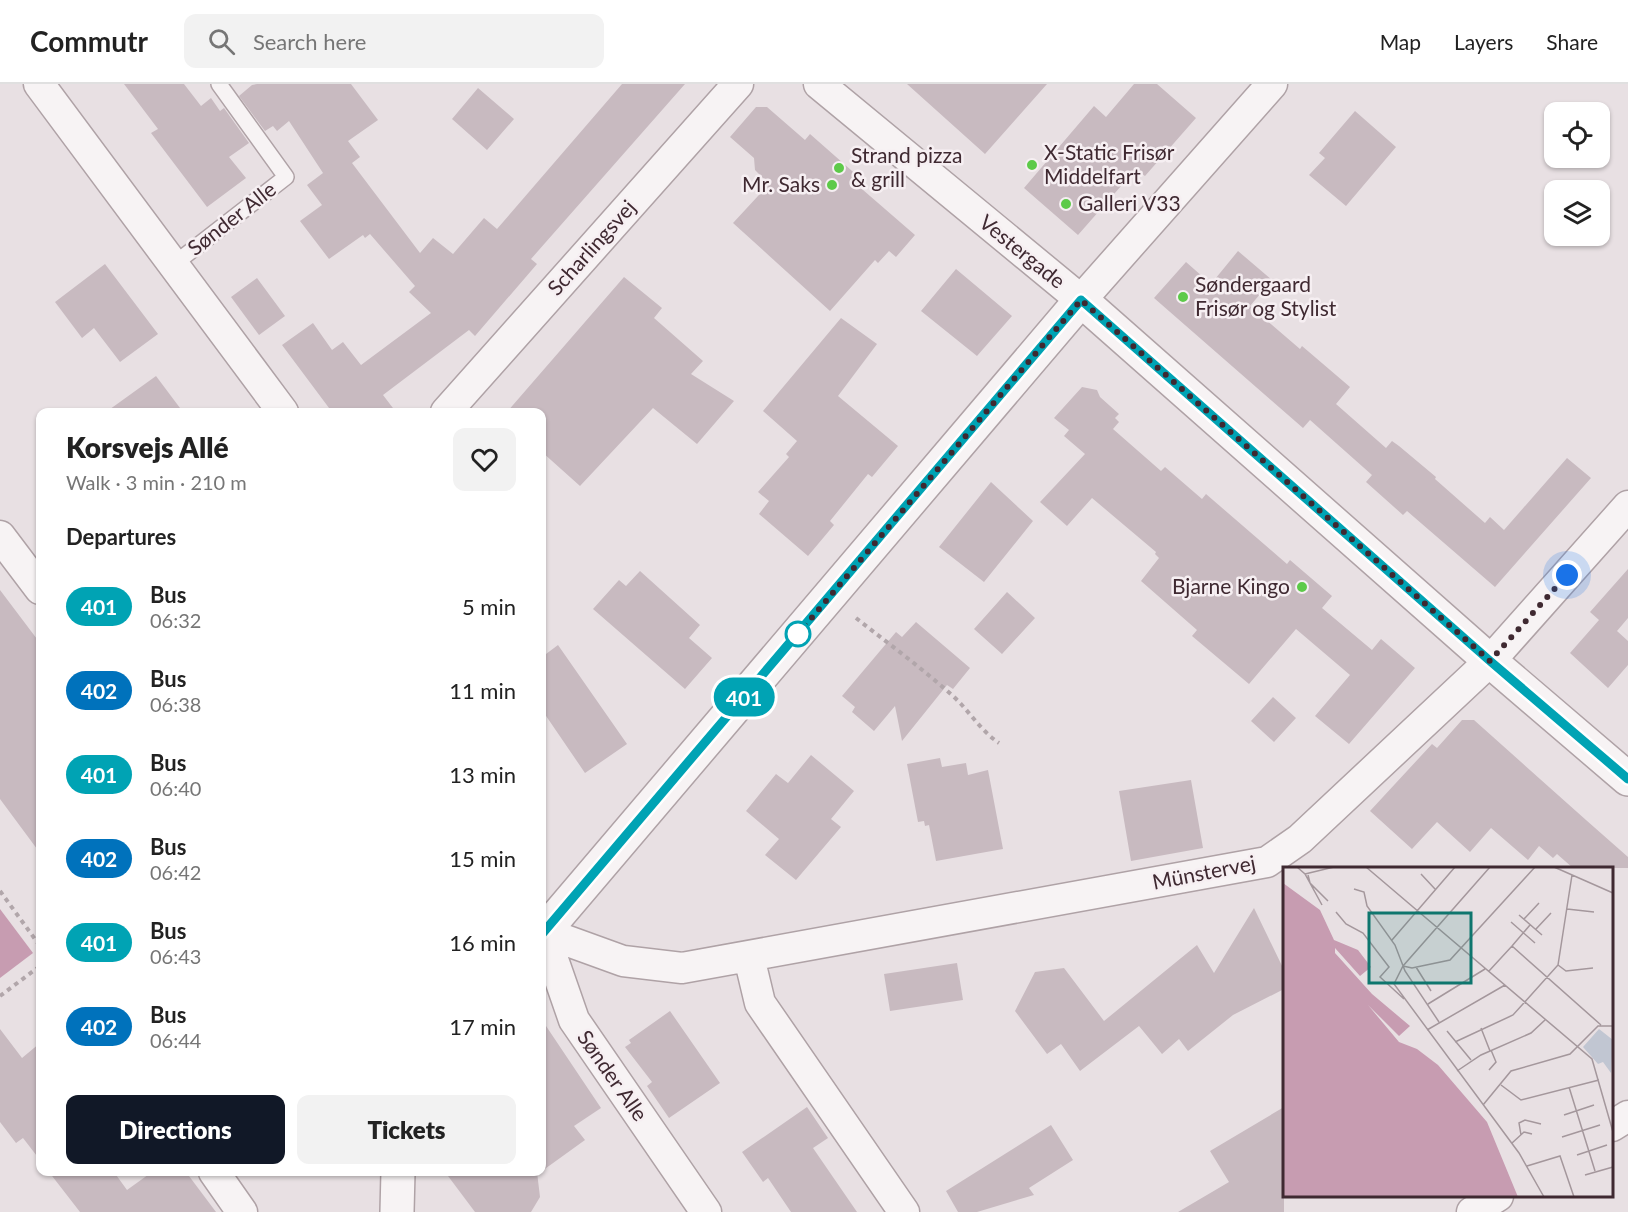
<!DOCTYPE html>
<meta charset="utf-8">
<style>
body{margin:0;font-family:Lato,sans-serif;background:#f2f2f2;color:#222;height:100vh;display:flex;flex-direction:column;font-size:22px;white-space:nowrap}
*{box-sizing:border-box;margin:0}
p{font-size:20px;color:#767676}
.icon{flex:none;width:33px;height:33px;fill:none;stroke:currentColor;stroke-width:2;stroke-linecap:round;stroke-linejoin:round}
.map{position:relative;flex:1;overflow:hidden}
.side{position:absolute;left:36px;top:324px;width:510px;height:768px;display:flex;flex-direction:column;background:#fff;border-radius:12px;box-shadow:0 2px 4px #0004}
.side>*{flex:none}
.badge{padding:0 12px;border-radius:20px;font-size:21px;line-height:39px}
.tools{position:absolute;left:1544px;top:18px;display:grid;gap:12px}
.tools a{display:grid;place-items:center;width:66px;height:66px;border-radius:12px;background:#fff;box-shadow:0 2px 4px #0004;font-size:30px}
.you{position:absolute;width:30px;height:30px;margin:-15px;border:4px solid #fff;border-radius:50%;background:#1a73e8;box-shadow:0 0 0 9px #1a73e833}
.map>.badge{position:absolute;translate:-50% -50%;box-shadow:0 0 0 3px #fff}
h2{padding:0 30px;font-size:22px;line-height:54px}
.round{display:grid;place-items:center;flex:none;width:63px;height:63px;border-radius:12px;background:#f2f2f2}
.overview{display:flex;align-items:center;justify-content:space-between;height:102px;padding:0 30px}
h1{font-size:28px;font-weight:800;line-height:45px}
.primary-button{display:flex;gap:12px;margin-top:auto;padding:12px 30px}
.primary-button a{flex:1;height:69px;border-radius:12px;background:#111827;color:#fff;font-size:24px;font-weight:800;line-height:69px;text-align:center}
.primary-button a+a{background:#f2f2f2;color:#222}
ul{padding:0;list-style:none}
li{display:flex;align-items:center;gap:18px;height:84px;padding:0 30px}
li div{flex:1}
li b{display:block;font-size:22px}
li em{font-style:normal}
li .badge{min-width:66px;font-weight:700;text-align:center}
header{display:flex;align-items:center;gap:36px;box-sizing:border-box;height:84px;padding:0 30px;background:#fff;border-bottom:2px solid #e0e0e0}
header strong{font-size:28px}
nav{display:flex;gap:33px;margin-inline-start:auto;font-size:21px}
.search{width:420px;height:54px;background:#f2f2f2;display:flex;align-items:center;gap:15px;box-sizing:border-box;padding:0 21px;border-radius:12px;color:#767676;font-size:22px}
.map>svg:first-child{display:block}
.water{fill:#c79cb1}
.building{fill:#c8bac0}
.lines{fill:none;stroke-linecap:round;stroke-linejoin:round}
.service-casing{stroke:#afa2a6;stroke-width:18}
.minor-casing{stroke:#afa2a6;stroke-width:33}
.tertiary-casing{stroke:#afa2a6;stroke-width:36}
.path{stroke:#b1a6aa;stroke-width:4;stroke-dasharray:4.5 4.5;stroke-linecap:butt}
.service{stroke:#f7f3f4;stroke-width:15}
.minor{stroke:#f7f3f4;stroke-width:30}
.tertiary{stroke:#f7f3f4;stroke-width:33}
.line-casing{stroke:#fff;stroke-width:14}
.line{stroke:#00a3b4;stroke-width:9}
.walk{stroke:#3f2931;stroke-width:6;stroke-dasharray:0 10.8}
.poi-dot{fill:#5dca49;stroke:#f6eff2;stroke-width:2}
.stop-dot{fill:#fff;stroke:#00a3b4;stroke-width:3}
.labels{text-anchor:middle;stroke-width:5;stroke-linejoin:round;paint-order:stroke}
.poi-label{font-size:21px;fill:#3f2931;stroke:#f6eff2;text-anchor:start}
.street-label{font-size:21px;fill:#3f2931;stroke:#f6eff2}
.inset-road{fill:none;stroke:#a4979c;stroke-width:1.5}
.view{fill:#0f766e;fill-opacity:0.15;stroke:#0f766e;stroke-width:3}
.inset-edge{fill:none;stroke:#3f2931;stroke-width:3}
</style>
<header>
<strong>Commutr</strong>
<div class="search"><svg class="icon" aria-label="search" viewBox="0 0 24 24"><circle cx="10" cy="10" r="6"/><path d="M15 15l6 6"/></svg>Search here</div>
<nav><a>Map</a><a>Layers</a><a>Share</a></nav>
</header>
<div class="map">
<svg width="1628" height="1128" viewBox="0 0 1628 1128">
<rect width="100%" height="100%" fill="#e8e0e3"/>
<path class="water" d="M0 825 33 869 0 894Z"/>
<path class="building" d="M124 0H184L201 22 211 14 220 27 224 24 249 59 229 73 246 94 207 123 151 49 158 45Z
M257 0H351L378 36 348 57 360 73 352 79 420 169 433 154 453 170 484 134 497 145 622 0H685L531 175 537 180 475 252 469 246 383 311 396 328H332L282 261 313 239 332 266 343 258 361 281 431 229 409 208 415 202 370 150 365 154 363 151 329 175 300 137 322 121 307 101 323 89 289 37 277 47 273 42 265 47 239 12 252 1Z
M907 0H1047L985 70Z
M1134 0H1157L1196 34 1145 92 1136 85 1078 151 1024 104 1094 22 1106 33Z
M478 4 514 35 487 66 452 35Z
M756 23H767L805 56 810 50 860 94 855 99 915 151 896 173 889 167 878 179 875 176 830 227 733 139 769 100 755 86 754 74 730 53Z
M1355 27 1396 63 1346 122 1309 91 1325 74 1319 69Z
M1238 167 1272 196 1250 222 1300 265 1302 262 1350 303 1336 320 1386 364 1392 357 1399 362 1436 393 1435 395 1485 439 1490 433 1504 446 1567 374 1591 394 1495 503 1407 427 1403 431 1366 398 1372 391 1310 336 1303 344 1154 214 1186 178 1211 200Z
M105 180 158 250 120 278 94 244 82 254 55 218Z
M956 185 1012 232 977 272 921 227Z
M624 193 662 224 654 234 703 277 691 290 734 317 697 360 653 324 580 402 542 368V328H507Z
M257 194 285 232 259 251 231 213Z
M841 234 877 260 838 312 898 362 872 393 868 390 830 437 834 441 808 472 759 430 769 417 758 408 789 373 786 370 797 357 763 327Z
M156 292 183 328H106Z
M1082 303 1097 306 1100 313 1119 330 1115 334 1119 338 1113 345 1161 387 1165 383 1202 415 1206 410 1287 480 1290 476 1332 512 1322 524 1372 566 1381 555 1415 584 1349 660 1315 632 1350 591 1296 545 1249 600 1192 552 1197 546 1141 497 1159 474 1155 470 1156 468 1092 414 1067 442 1040 418 1085 370 1064 352 1069 346 1054 334Z
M991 398 1033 437 984 498 939 463Z
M1628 485V534L1617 547 1628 557V581L1608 604 1570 569 1599 536 1590 528Z
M640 487 700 541 689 554 712 574 685 605 593 525 619 496 626 502Z
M0 506 40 559V769L0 715Z
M1007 508 1035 534 1002 570 974 545Z
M916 538 970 584 953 605 947 601 902 657 895 622 874 647 852 628 855 623 842 612 896 548 902 553Z
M558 561 627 660 585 689 542 626V573Z
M1273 613 1296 634 1274 658 1251 637Z
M1462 636H1474L1586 736 1628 773V784H1573L1557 770 1553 774 1539 762 1528 776 1491 744 1470 768 1437 738 1412 765 1370 727 1432 660 1437 664Z
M811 671 854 707 831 735 841 743 796 796 765 771 779 755 746 727 776 690 788 699Z
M940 674 942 683 966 679 968 691 988 686 1003 765 936 777 929 741 925 742 924 737 918 738 907 680Z
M1191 696 1203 764 1131 777 1119 707Z
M1254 824 1284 886V905L1233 931 1188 967 1179 955 1162 970 1139 942 1080 987 1061 960 1047 970 1015 927 1035 888 1064 884 1104 937 1197 861 1214 889Z
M957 879 963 916 890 927 884 890Z
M670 927 720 999 669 1034 647 1002 652 998 625 963 631 959 629 956Z
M542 936 601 1024 574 1042 585 1056 542 1087Z
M0 945 22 974 40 959V1076L23 1054 16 1059 0 1038Z
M807 1023 828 1054 813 1064 857 1128H791L768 1094 763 1098 742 1068Z
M1284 1023V1128H1178L1229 1098 1210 1067Z
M1051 1041 1073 1076 1029 1104 1034 1111 977 1128H958L946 1107Z
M49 1088H114L127 1106 152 1088H186L216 1128H80Z
M445 1088H537L540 1113 531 1128H475Z"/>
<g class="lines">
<defs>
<path id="service" d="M173 181 286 93 219 0"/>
<path id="minor" d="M39 0 283 328
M819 0 1081 216 1272 0
M446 328 738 0
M0 452 40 505
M542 844 574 936 706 1128
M543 848 623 877 682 884 1267 778 1300 755 1490 577 1628 422
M749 873 760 919 904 1128
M1612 1042 1628 1032
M214 1088 242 1128
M1472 1128 1498 1112"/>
<path id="tertiary" d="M542 850 1081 216 1490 577 1628 695
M397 1128 398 1088"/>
</defs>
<use href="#service" class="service-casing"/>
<use href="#minor" class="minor-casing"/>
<use href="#tertiary" class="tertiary-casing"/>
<path class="path" d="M856 534C889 560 923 585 954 613 970 628 981 647 999 659
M0 807 40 862
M0 912 40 882"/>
<use href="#service" class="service"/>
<use href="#minor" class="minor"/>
<use href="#tertiary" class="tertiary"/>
</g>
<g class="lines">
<defs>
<path id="line" d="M542 850 1081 216 1490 577 1628 695"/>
</defs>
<use href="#line" class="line-casing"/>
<use href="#line" class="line"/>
<path class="walk" d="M798 550 1081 216 1490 577 1567 491"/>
</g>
<g class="poi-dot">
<circle cx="1032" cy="81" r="6"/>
<circle cx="839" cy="84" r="6"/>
<circle cx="832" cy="101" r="6"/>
<circle cx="1066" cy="120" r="6"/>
<circle cx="1183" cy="213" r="6"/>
<circle cx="1302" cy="503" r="6"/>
</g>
<circle class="stop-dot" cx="798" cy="550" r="12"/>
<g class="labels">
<g class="poi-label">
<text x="1044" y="76">X-Static Frisør<tspan x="1044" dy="24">Middelfart</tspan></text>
<text x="851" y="79">Strand pizza<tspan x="851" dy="24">&amp; grill</tspan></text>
<text x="820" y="108" text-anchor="end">Mr. Saks</text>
<text x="1078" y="127">Galleri V33</text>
<text x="1195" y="208">Søndergaard<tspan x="1195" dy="24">Frisør og Stylist</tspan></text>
<text x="1290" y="510" text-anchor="end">Bjarne Kingo</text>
</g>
<g class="street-label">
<text transform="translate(232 135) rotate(-38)" y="7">Sønder Alle</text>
<text transform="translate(592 164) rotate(-48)" y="7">Scharlingsvej</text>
<text transform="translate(1022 168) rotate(39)" y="7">Vestergade</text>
<text transform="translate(1204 789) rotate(-11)" y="7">Münstervej</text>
<text transform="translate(612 992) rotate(55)" y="7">Sønder Alle</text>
</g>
</g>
<g transform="translate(1283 783)">
<rect width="330" height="330" fill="#e8e0e3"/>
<path d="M316 162 330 173 328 206 320 195 315 197 300 180Z" fill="#c1c6d2"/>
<path d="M0 16 37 43 51 73 75 83 88 100 77 109 52 81V86L89 127 127 159 116 169 85 138 116 175 134 182 155 198 204 255 235 330H0Z" fill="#c79cb1"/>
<path class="inset-road" d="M14 0 22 7 39 38M83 0 309 192 330 265M207 0 120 99 111 117 236 286 261 330M271 0 330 26M22 7 51 0M138 7 152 22M25 8 27 16 45 34M71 22 81 25 84 39 112 78 122 104 156 155M284 42 311 45M53 45 63 57 80 66 106 100 97 110 121 132M236 48 259 68M241 52 256 36M228 55 252 76M253 62 268 46M109 73 172 0M229 79 247 58M275 98 283 104 310 101M120 99 129 101 167 93 252 0M133 100 148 124M206 104 229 79 318 158M145 137 202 102M198 161 207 184M144 163 222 118M164 164 188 193M172 175 230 148 275 98 289 8M206 203 213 195 208 183M174 204 198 188 248 166 262 153M218 218 238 233 316 213M286 220 312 304M200 238 228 204 287 187 315 159H330M281 248 311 238M238 268 236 256 242 253 258 257M279 270 317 258M229 276 241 265 249 267M294 288 324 278M244 299 277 289 291 330M302 308 330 300"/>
<path class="view" d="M86 46H188V116H86Z"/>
<rect width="330" height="330" class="inset-edge"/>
</g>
</svg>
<div class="tools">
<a><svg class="icon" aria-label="locate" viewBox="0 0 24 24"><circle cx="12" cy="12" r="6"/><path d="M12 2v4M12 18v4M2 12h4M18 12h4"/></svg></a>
<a><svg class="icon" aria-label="layers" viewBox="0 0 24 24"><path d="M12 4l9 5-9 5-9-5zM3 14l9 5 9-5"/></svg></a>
</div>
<div class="you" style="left:1567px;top:491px"></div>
<b class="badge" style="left:744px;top:613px;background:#00a3b4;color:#fff">401</b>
<section class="side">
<div class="overview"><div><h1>Korsvejs Allé</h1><p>Walk · 3 min · 210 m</p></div><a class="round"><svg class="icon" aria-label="heart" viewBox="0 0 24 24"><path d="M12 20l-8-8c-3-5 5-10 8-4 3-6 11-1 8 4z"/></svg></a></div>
<h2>Departures</h2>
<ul>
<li><span class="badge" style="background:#00a3b4;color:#fff">401</span><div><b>Bus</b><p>06:32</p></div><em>5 min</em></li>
<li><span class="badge" style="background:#0072bc;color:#fff">402</span><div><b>Bus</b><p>06:38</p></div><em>11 min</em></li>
<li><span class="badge" style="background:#00a3b4;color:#fff">401</span><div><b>Bus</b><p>06:40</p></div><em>13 min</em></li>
<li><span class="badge" style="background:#0072bc;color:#fff">402</span><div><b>Bus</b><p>06:42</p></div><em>15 min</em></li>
<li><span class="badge" style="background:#00a3b4;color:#fff">401</span><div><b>Bus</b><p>06:43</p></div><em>16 min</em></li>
<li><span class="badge" style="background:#0072bc;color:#fff">402</span><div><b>Bus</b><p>06:44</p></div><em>17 min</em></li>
</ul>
<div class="primary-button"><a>Directions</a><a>Tickets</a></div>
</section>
</div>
